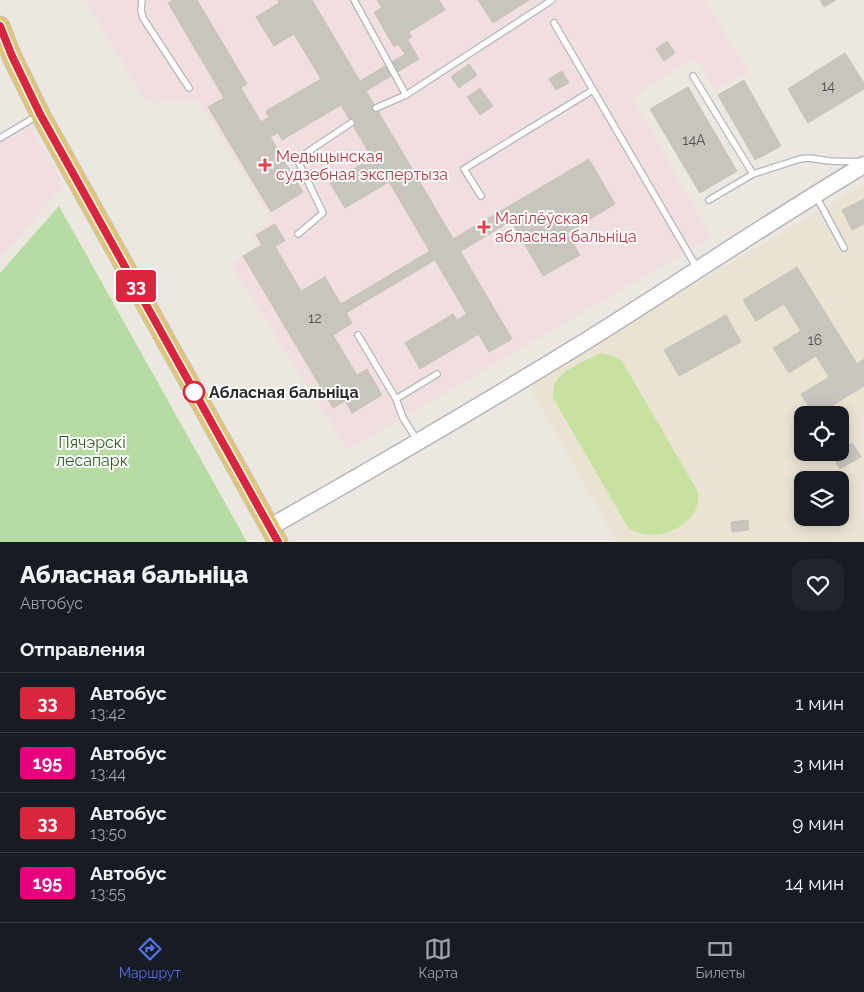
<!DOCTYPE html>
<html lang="ru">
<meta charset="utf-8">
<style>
body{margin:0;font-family:Raleway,sans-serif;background:#20242c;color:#f1f3f6;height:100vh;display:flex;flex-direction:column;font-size:19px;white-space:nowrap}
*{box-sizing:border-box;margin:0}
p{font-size:16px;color:#9ea1a6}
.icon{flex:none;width:28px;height:28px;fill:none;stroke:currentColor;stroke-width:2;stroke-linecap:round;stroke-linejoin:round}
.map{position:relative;height:542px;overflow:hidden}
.drawer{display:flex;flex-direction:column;background:#171b24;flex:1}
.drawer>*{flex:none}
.badge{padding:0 10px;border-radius:4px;font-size:18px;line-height:32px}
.controls{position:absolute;left:794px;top:406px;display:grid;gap:10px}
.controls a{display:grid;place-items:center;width:55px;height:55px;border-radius:10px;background:#171b24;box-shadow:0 2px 12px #0003;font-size:25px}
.map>.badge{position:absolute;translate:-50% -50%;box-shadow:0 0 0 2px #fff}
h2{padding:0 20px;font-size:19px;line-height:45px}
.round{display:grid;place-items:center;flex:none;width:52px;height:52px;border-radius:15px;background:#20242c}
.head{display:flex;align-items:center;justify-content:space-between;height:85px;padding:0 20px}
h1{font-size:24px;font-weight:800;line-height:38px}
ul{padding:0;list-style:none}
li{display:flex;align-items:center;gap:15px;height:60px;padding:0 20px;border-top:1px solid #363941}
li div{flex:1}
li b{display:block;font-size:19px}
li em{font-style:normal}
li .badge{min-width:55px;font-weight:700;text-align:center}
.tab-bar{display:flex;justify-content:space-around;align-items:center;height:70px;border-top:1px solid #363941;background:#171b24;font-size:14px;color:#9ea1a6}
.tab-bar a{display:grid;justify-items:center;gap:2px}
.tab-bar .on{color:#5471e6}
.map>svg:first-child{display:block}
.education{fill:#ebe3d2;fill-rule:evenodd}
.medical{fill:#f1dfe0}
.green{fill:#b7dca3}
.pitch{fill:#c7e2a0}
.building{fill:#c8c5be;stroke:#c8c3ba}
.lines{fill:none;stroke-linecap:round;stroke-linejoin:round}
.lane-casing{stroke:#b4b6be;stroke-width:8}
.secondary-casing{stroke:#b4b6be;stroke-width:19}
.primary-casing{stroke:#c4c4c4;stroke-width:21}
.lane{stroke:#fff;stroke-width:5.5}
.secondary{stroke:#fff;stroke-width:16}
.primary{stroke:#e1c570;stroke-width:19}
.line-casing{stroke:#fff;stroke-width:11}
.line{stroke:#d7263d;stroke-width:8}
.health-dot{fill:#e0444e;stroke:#fff;stroke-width:2}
.stop-dot{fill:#fff;stroke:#d7263d;stroke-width:2.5}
.labels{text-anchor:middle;stroke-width:4;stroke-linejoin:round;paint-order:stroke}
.number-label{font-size:14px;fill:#535250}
.health-label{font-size:16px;fill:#be3a42;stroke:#fff;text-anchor:start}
.stop-label{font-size:16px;font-weight:bold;fill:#2c2c2c;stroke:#fff;text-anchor:start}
.park-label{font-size:16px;fill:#316223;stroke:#fff}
</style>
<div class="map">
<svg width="864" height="542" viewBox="0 0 864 542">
<rect width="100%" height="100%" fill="#ece7e0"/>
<path class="education" d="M864 186V542H617L531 389 534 380 823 208ZM802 415H840V452H802ZM802 480H840V518H802Z"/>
<path class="medical" d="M85 0H705L752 79 743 75 716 90 695 58 633 98 711 238 348 450 231 264 258 245 251 233 273 221 200 102 147 103Z
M29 122 63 186 0 259V135Z"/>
<path class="green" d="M59 206 247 542H0V273Z"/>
<path class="pitch" d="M601 353 615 357 622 361 698 492C703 519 669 539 644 534 639 533 634 531 629 529L553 398C553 395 553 390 554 386 558 371 587 360 601 353Z"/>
<path class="building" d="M173 0H197L247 84 224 98 168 3Z
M278 0H312L360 81 405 54 398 44 407 39 419 59 366 91 397 143 372 158 341 105 282 140 278 133 270 137 261 122 269 117 266 111 321 79 294 34 274 46 256 17 279 3Z
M377 0H439L445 10 409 32 412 37 394 47 374 12 382 8Z
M478 0H529L493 23Z
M820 0H836L824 7Z
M667 41 675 53 664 61 656 49Z
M845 53 864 83V89L808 123 788 89Z
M469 64 477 75 459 88 451 77Z
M562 71 569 83 556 90 549 79Z
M744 80 781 146 755 160 718 95Z
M688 87 737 171 700 193 650 109Z
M241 88 303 192 271 212 208 107Z
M480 88 493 106 480 115 467 97Z
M397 143 512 339 489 352 389 182 345 208 330 183Z
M589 159 615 204 567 233 580 255 543 276 504 209Z
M864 199V224L852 230 842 210Z
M504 209 511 221 461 251 453 239Z
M275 224 285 241 275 246 301 291 325 277 352 323 333 335 357 375 367 369 382 395 352 413 345 401 333 408 243 256 262 245 256 235Z
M430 251 435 260 346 313 341 304Z
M797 267 857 364 864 359V370L863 371 864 374V386L817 415H814L801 394 829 377 816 356 789 373 773 348 801 331 784 304 756 321 743 300Z
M453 314 457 320 467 314 479 334 420 369 405 343Z
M726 315 741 342 679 376 664 350Z
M841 434 848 446 852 443 861 457 840 469 832 455 836 452H840V435Z
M748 520 749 530 732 532 731 522Z"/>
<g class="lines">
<defs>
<path id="lane" d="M142 0 141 10 143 18 189 88
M354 0 406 95
M554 23 697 268
M693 76 753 174
M376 108 406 95 552 0
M0 138 37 116
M481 196 464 169 593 90
M816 196 844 248
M709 200 753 174 800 159 809 158 830 161 862 162
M298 234 323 213 297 159 351 123
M358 335 396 399 403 418 417 440
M396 399 437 374"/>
<path id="secondary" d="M270 527C376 467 482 405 586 341 679 283 770 221 864 165"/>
<path id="primary" d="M0 26 12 57 40 114 278 542"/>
</defs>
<use href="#lane" class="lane-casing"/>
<use href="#secondary" class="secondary-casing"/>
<use href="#primary" class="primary-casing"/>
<use href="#lane" class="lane"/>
<use href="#secondary" class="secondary"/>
<use href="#primary" class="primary"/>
</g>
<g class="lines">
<defs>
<path id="line" d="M0 26 12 56 40 114 278 542"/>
</defs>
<use href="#line" class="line-casing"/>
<use href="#line" class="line"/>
</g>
<g class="health-dot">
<path d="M262.5 157.5h5v5h5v5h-5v5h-5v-5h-5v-5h5z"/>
<path d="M481.5 219.5h5v5h5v5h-5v5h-5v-5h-5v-5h5z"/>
</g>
<circle class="stop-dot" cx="194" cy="392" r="10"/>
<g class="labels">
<g class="number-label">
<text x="828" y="91">14</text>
<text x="694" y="145">14А</text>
<text x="315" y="323">12</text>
<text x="815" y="345">16</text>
</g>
<g class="health-label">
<text x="276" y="162">Медыцынская<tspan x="276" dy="18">судзебная экспертыза</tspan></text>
<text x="495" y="224">Магілёўская<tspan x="495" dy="18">абласная бальніца</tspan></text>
</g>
<g class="stop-label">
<text x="209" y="398">Абласная бальніца</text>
</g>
<g class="park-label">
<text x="92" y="448">Пячэрскі<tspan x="92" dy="18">лесапарк</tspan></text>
</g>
</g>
</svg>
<div class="controls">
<a><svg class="icon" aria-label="locate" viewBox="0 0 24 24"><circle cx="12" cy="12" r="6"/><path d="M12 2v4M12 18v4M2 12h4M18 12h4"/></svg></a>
<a><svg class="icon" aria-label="layers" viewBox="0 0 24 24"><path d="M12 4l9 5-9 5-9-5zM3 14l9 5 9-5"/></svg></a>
</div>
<b class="badge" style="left:136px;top:286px;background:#d7263d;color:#fff">33</b>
</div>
<section class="drawer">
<div class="head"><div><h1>Абласная бальніца</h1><p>Автобус</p></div><a class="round"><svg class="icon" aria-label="heart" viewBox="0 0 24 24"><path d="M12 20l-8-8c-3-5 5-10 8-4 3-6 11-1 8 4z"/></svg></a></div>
<h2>Отправления</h2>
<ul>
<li><span class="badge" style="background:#d7263d;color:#fff">33</span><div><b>Автобус</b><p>13:42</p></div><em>1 мин</em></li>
<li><span class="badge" style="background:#e6007e;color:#fff">195</span><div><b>Автобус</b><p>13:44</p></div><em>3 мин</em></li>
<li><span class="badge" style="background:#d7263d;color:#fff">33</span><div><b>Автобус</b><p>13:50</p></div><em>9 мин</em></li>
<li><span class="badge" style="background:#e6007e;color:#fff">195</span><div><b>Автобус</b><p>13:55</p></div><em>14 мин</em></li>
</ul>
</section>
<nav class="tab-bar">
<a class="on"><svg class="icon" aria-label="directions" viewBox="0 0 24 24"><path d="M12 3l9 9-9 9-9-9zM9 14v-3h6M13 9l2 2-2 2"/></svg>Маршрут</a>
<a><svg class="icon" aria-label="map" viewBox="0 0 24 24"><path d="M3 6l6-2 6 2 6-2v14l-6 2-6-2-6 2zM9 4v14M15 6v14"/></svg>Карта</a>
<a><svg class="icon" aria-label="tickets" viewBox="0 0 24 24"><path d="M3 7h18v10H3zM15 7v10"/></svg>Билеты</a>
</nav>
